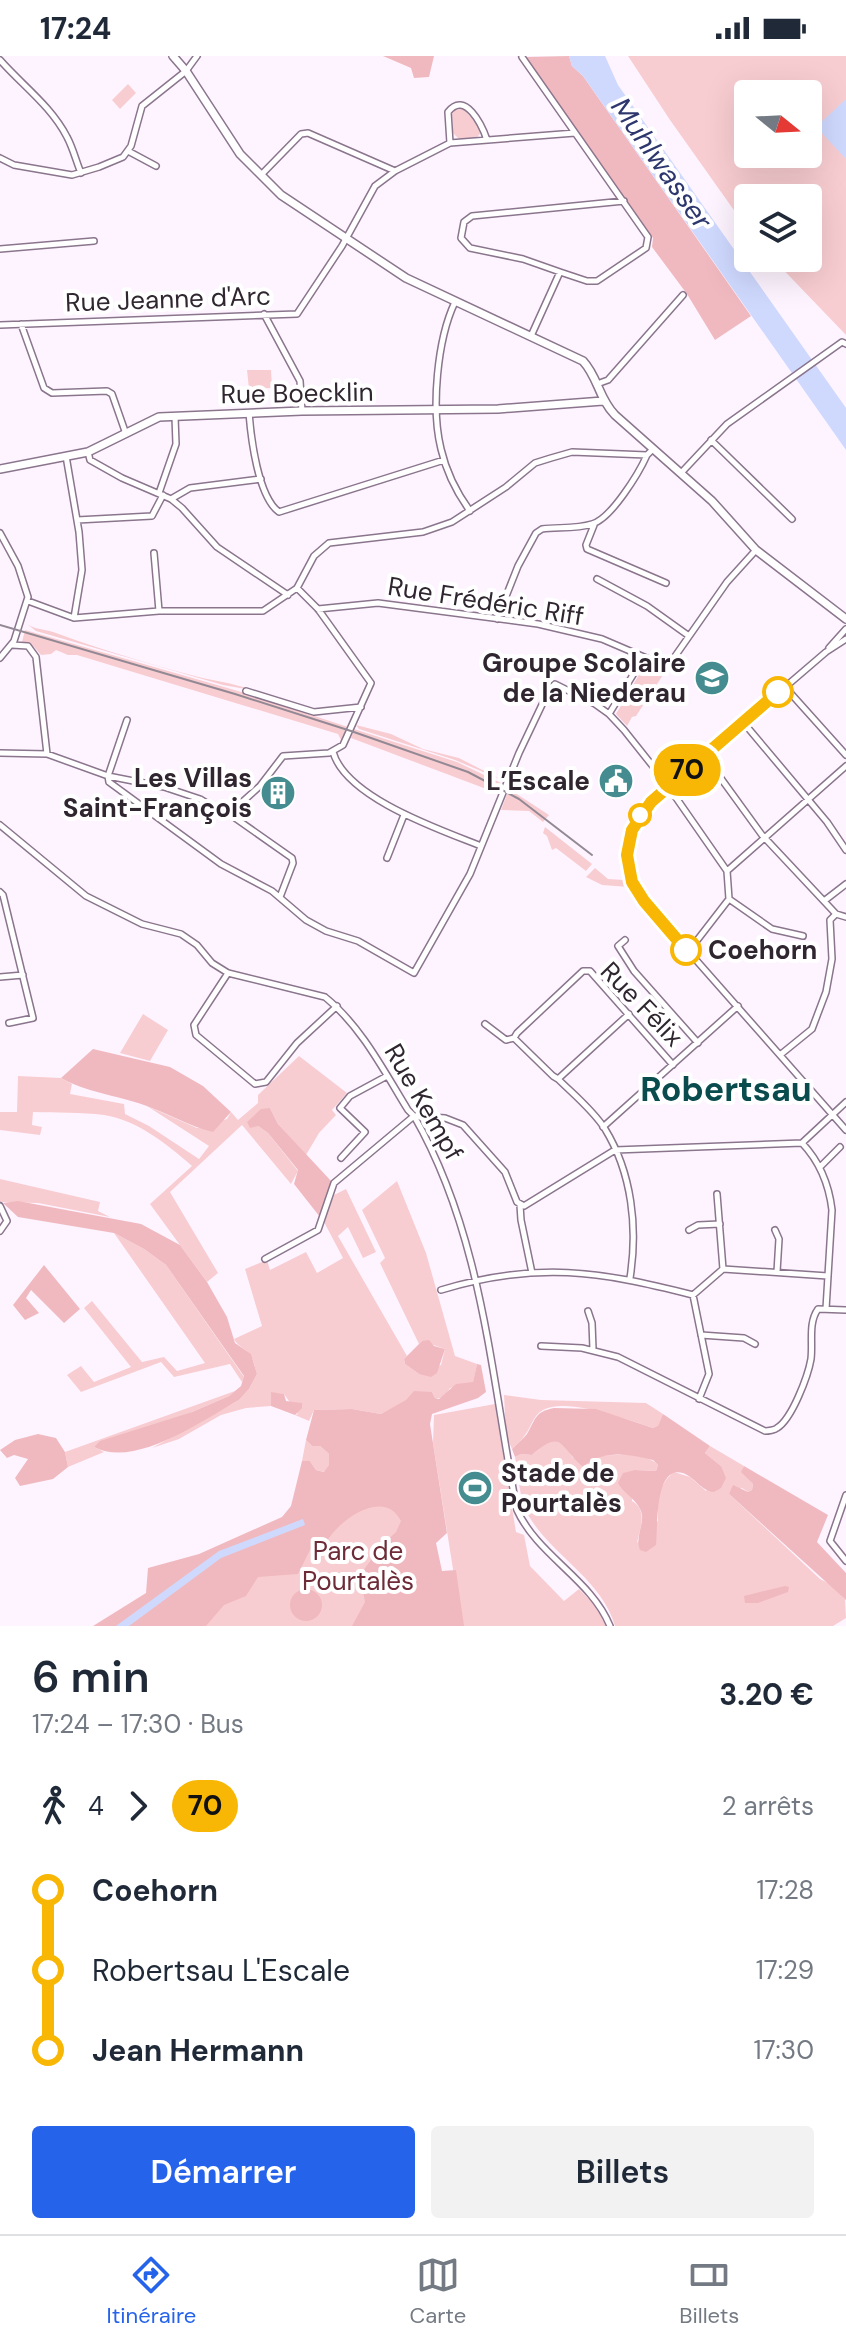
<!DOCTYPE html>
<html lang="fr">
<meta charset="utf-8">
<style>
body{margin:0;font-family:"DM Sans",sans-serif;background:#f2f2f3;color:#1f2937;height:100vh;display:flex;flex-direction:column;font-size:30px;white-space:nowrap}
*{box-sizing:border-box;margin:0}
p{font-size:26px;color:#747a83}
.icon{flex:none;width:44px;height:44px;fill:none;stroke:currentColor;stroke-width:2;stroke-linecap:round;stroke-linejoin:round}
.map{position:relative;height:1570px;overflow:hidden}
.sheet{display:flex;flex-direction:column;background:#fff;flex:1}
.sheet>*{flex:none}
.badge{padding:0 16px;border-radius:26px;font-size:28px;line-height:52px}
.needle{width:52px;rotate:108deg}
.tools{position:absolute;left:734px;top:24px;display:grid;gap:16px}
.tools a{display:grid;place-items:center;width:88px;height:88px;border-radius:8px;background:#fff;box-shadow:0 8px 32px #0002;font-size:40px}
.map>.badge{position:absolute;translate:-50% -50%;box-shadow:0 0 0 4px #fff}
.legs{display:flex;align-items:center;gap:12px;height:88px;padding:0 32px;font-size:26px}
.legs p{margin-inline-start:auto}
.head{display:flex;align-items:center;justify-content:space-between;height:136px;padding:0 32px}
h1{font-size:44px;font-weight:600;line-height:60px}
.primary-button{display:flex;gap:16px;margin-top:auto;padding:16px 32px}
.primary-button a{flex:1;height:92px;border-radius:8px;background:#2563eb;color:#fff;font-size:32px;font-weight:600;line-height:92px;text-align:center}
.primary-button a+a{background:#f2f2f3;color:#1f2937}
ul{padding:0 32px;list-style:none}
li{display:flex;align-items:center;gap:28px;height:80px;font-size:30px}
li i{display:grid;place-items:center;width:12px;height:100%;margin:0 10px;background:currentColor}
li i::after{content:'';width:20px;height:20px;margin:-10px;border:6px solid;border-radius:50%;background:#fff}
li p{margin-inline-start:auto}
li:first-child i{background:linear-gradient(#0000 50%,currentColor 0)}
li:last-child i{background:linear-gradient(currentColor 50%,#0000 0)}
.status{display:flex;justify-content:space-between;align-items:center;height:56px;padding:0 40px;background:#fff;direction:ltr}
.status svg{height:22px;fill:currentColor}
.tab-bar{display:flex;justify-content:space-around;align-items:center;height:112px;border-top:2px solid #e0e1e3;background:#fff;font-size:22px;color:#747a83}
.tab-bar a{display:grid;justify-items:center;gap:4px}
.tab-bar .active{color:#2563eb}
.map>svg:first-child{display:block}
.green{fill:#f8cdd1;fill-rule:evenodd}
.forest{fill:#f0b9bf}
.water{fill:#cfd9fe}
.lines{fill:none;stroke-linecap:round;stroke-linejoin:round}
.street-casing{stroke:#8a758d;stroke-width:8}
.secondary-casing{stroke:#8a758d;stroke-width:10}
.street{stroke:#fff;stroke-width:5}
.secondary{stroke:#fff;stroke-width:7}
.tram{stroke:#938994;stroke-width:2}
.line-1-casing{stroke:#fff;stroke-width:18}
.line-1{stroke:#f8b705;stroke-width:12}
.stop-1-dot{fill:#fff;stroke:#f8b705;stroke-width:4}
.labels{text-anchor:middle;stroke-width:8;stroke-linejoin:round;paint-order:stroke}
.street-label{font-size:26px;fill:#2f2630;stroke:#fff}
.poi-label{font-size:26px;font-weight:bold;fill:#2f2630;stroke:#fff;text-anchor:end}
.stop-label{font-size:26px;font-weight:bold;fill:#2f2630;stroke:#fff;text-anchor:start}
.park-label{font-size:26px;fill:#6e2c38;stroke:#fff}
.water-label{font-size:28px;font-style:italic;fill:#2d376d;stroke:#fff}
.district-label{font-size:34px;font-weight:bold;fill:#0a4b4e;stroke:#fff}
</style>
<div class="status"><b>17:24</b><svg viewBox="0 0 49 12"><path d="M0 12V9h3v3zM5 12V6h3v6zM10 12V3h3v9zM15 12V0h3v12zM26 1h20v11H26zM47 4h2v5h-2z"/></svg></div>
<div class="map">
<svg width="846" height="1570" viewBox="0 0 846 1570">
<rect width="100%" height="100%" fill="#fef4ff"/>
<path class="green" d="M628 0H846V279L772 202H808V142H748V174L670 64ZM748 38H808V98H748Z
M128 28 136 37 120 53 112 44Z
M463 52 480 72V78L476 82 460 84 453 77 452 57 455 53Z
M247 314H271L272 332 249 333Z
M27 568C36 574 46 573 56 577 100 593 146 607 191 619 211 625 232 626 251 634L223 629 36 575Z
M25 574 245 637 348 671 341 684 338 678 77 599H68L56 594 51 598 41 599 34 591 22 586Z
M644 610 663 619 636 660 632 661 627 670 616 658Z
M356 669 391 678 423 693 459 702 502 724 455 704 359 673Z
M354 673 457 706 501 727 497 737 351 682Z
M509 733 549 759 543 766 529 755 501 754Z
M545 771 592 808 586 815 556 792 552 794 547 780 543 777Z
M595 812 608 823 624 824 629 831 602 829 586 821Z
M143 958 168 974 150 1005 120 997Z
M299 1000 347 1037 332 1054 336 1059 319 1077 306 1099 278 1068 270 1052 258 1070 268 1077 298 1115 291 1128 242 1069 170 1136 218 1217 207 1226 150 1148 192 1110C167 1088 137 1064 104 1059 81 1056 56 1057 33 1056L32 1069 42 1071 40 1079 0 1074V1056H17L18 1020 61 1022 72 1028 70 1038 124 1048 125 1058 149 1070 199 1103 209 1090 147 1050 197 1072 227 1063 231 1056 238 1064 258 1047V1039Z
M0 1123 100 1146 98 1155 110 1161 38 1147 0 1146Z
M397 1125 426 1197 455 1300 477 1308 473 1327 450 1332C446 1339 443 1343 435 1342L432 1336 422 1337 381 1358 352 1353 314 1354 309 1365 295 1359 298 1358 284 1338 271 1337V1350L246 1352 221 1359 179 1383 152 1392 239 1344 249 1333 257 1318C255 1313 254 1305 251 1300 247 1293 238 1291 234 1283L262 1270 245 1213 267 1204 270 1214 306 1196 317 1217 343 1202 324 1166 334 1139 346 1133 376 1196 363 1202 348 1171 338 1180 407 1300 404 1303 405 1308 419 1318 441 1309 445 1293 422 1285 419 1288 380 1207 385 1202 362 1154Z
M114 1177 144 1193 166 1209 244 1321 242 1326 230 1308 174 1321 161 1306 81 1336 67 1319 81 1310 94 1326 131 1311 84 1252 92 1245 142 1306 164 1301 177 1315 205 1307Z
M235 1335 229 1340 192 1356 94 1391 104 1396 68 1411 65 1396Z
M504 1339 541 1344 646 1347 663 1358 658 1371 653 1372C628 1364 567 1341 543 1354 533 1359 531 1372 525 1379 522 1384 516 1389 512 1393L506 1379Z
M495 1348 516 1476 524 1479 530 1510 564 1545 579 1533 595 1549 607 1570H462L433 1387 434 1359Z
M306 1384 312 1390H320L329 1398V1410L325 1416 316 1414 310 1405H302Z
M554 1384 564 1389 573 1402C595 1402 641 1391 658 1409L656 1415 635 1414 632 1445C648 1454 640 1472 637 1487L658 1465C658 1444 657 1430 674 1416L690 1421 706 1435 721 1410 705 1397 710 1390 744 1410 742 1416 753 1428 752 1434 748 1436 742 1432 729 1438 820 1523 832 1529 845 1543 846 1562 833 1570H615C602 1524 554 1501 530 1462 519 1445 519 1421 515 1401L521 1398 532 1399 548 1385Z
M403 1402 426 1570H139Z"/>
<path class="forest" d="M383 0H434L429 21 414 22 411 12Z
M569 0 572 10 583 20 751 260 715 284 687 238 652 191 653 182 526 1Z
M93 993 170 1011 203 1030 231 1056 213 1076C189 1070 167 1057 144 1049 118 1040 83 1035 61 1022Z
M270 1052 278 1068 332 1126 320 1161 294 1128 298 1114 268 1077 258 1070 250 1072 247 1066 261 1053Z
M18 1145 141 1168 180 1189 207 1226 227 1261 235 1287 251 1298 257 1318 249 1333 239 1344C203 1364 135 1413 94 1391L100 1385 192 1356 229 1340 241 1330 244 1320 166 1209 144 1193 114 1177 18 1161 3 1147Z
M44 1209 80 1253 64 1267 31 1234 26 1242 39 1257 25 1264 13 1249Z
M429 1284 434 1290 445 1293 437 1317 431 1321 419 1318 405 1308 404 1303 422 1285Z
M477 1308 481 1309 486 1336 478 1342 432 1358 430 1368 447 1477 436 1487 442 1515 456 1514 464 1570H352L365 1546 363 1535 357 1536 354 1527 382 1489 396 1476 401 1465C384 1431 338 1464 326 1487L311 1492 298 1518 258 1521 246 1540 224 1549 206 1570H93L146 1537 148 1512 199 1498 282 1461 291 1450 302 1405H310L316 1414 324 1416 329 1409V1398L320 1390H312L306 1384 314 1354 352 1353 381 1358 406 1344 414 1335 432 1336 435 1342 439 1343 456 1328 473 1326Z
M271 1336 284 1338 286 1345 302 1347V1352L295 1359 271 1350Z
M554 1352 596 1353 653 1372 658 1370 663 1358 710 1390 705 1397 721 1410 726 1422 721 1432 714 1436C701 1435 696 1422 683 1417 654 1408 658 1472 656 1489L646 1496 640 1494C634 1480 647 1465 640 1453 636 1443 623 1437 618 1427L623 1417 635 1414 656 1415 658 1409 653 1404C629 1398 603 1393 583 1411 559 1391 563 1372 532 1399L521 1398 515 1401 512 1393C517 1388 523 1383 527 1378 536 1363 534 1356 554 1352Z
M38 1378 56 1382 65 1396 68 1411 53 1423 20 1430 15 1422 28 1403 14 1399 7 1402 0 1394 15 1384Z
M744 1410 828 1459 817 1486 846 1517V1544L729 1438 733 1429 748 1436 752 1434 753 1428 741 1416Z
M785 1530 789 1531 788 1536 758 1547H745L744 1540Z
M290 1549a16 16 0 1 1 32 0a16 16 0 1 1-32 0Z"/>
<path class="water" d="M569 0H605L618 29 846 352V394L583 20 572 10Z
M846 43V103L816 71Z
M303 1463 305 1469 221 1502 129 1570H116L219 1495Z"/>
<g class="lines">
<defs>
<path id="street" d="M522 1 648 181 646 192 597 225H587L560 216 531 280
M0 4C23 30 51 50 67 81 73 92 76 105 81 117
M450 87 448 56C465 34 482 69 487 84
M128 95 156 110
M0 102 14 109 72 119 99 111 123 101 131 90 142 50 186 15 197 0
M261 119 301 78 308 77 395 115
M0 193 94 185
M560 216 523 203 470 192 461 182 464 166 472 160 624 145
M455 246C437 284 431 353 441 393 446 415 457 437 470 455
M264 258 300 325 302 355
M21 268 44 332 52 337 107 335 112 338 126 378
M0 269 297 258 342 190 375 130 395 115 450 87 575 77
M597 328 608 324 683 239
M249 357C251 382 258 441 279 456L444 404
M711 384 792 463
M88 396 90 404 122 422 171 443 182 452 217 491 288 539
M66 400 79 476 82 514 74 562
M681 417 727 368 842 286 846 288
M159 437 176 388 175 361
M171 443 190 432 261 423
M77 464 152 460 163 439
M594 469 586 489 587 493 666 527
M0 477 18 510 28 541 14 585 0 602
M154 497 159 555
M597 523 647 550 689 580
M28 545 74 562 159 555H263L297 532 314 500 329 487 423 476 452 466 506 431 535 407 551 402 572 396 647 399 652 394
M318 553 378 547 538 568 602 583 644 601
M497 563 518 510 536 477 542 473C558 471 576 473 592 468 611 463 639 417 647 399
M846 583 826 596 651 746C624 776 621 812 644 845L846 1074
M12 589 28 590 36 601 47 698
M829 592 846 573
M785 631 846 699
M246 635 314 656 361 651
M609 658 644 601 665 610 671 606 727 526 756 494
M743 666 827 766 846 794
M333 696C346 742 441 774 481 790
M0 697 47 698 108 720 164 731 200 743 221 756 230 757 260 730 283 700 329 697 343 689 371 627 318 553 297 532
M704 699 762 779 836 858
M108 720 109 726 221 808 272 835 306 864 326 875 358 885 414 917 470 818 519 697 549 634 555 628 595 648 609 658 624 674 663 723 727 815 729 843 772 873 803 880
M108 720 127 664
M228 757 292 802 293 807 280 841
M0 769 86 840 142 868 181 878 197 889 212 907 228 917 325 941C361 970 384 1015 408 1054L414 1060C483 1180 491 1321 517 1454 538 1500 591 1523 610 1570
M387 802 404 759
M727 815 846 710
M0 836 3 839 33 962 9 967
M824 845 846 828
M625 884 618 890 634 915 698 987
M688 896 729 843
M228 917 194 969 196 979 255 1028 266 1026 297 987 337 950
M0 921 23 919
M485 968 506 984 514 982 553 1020 558 1023C573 1038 593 1054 605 1073 632 1117 638 1172 630 1222
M514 982 517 977 583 915H590L673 1009
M780 999 812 973 826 936 832 903 830 864 836 858 846 861
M558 1023 629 958
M415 1060 445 1062 463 1069 505 1116 517 1146 524 1150 615 1094 802 1087 846 1046
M603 1071 738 950
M802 1087C820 1106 829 1129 832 1154L826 1253
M341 1102 365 1076 340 1052 350 1040 387 1020
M820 1111 840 1091
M717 1138 723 1213
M520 1149 521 1164 532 1217
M0 1150 7 1165 0 1175
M689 1174 698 1169 720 1168
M775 1174 779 1183 777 1216
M265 1203 318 1174 334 1127 414 1060
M441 1234C537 1205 599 1215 693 1239L723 1213 828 1220
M693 1239 709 1318 699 1343
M588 1255 592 1267 593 1293
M701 1279 744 1282 755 1288
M541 1290 582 1292 618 1301 765 1375C768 1375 775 1374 777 1372 792 1363 808 1320 811 1303 813 1286 808 1267 818 1253L846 1254
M846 1439 830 1485 846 1505"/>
<path id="secondary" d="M173 0 186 15 240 98 281 139 406 222 583 305C598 321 599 343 615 359L712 445 756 494 846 563
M0 413 88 396 159 361 302 355 498 353 603 345"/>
</defs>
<use href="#street" class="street-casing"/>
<use href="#secondary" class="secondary-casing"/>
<use href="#street" class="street"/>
<use href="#secondary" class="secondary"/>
<path class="tram" d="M0 569 235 638 351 675 468 716 519 743 592 799"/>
</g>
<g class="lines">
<defs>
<path id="line-1" d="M686 894 644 845 632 826 627 799 632 774 651 746 778 636"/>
</defs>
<use href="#line-1" class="line-1-casing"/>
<use href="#line-1" class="line-1"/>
</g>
<defs>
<symbol id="school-disc" viewBox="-11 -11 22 22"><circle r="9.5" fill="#448c8f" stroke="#fff"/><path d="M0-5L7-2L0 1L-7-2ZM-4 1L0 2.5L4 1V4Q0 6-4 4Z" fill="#fff"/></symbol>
<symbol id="civic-disc" viewBox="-11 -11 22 22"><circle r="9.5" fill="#448c8f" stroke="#fff"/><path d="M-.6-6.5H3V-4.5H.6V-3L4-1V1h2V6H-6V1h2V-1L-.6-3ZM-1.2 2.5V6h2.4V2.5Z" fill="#fff"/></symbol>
<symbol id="building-disc" viewBox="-11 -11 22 22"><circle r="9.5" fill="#448c8f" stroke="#fff"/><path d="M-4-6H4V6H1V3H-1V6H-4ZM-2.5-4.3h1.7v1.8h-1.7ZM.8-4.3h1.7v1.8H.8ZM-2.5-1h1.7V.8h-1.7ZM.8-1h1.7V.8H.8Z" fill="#fff"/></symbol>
<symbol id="stadium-disc" viewBox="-11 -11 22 22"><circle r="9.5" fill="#448c8f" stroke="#fff"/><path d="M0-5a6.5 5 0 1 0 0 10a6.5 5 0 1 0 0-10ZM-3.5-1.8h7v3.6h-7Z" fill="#fff"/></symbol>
</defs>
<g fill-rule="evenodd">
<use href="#school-disc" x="692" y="602" width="40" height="40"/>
<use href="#civic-disc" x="596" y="705" width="40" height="40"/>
<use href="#building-disc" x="258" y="717" width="40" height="40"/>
<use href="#stadium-disc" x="455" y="1412" width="40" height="40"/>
</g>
<g class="stop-1-dot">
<circle cx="778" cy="636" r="14"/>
<circle cx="640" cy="759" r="10"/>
<circle cx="686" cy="894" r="14"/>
</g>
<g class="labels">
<g class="street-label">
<text transform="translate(168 243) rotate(-2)" y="9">Rue Jeanne d'Arc</text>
<text transform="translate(297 337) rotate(-1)" y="9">Rue Boecklin</text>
<text transform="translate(486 545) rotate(9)" y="9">Rue Frédéric Riff</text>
<text transform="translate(642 948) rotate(46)" y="9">Rue Félix</text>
<text transform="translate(424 1046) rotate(60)" y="9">Rue Kempf</text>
</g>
<g class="poi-label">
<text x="686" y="616">Groupe Scolaire<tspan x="686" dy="30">de la Niederau</tspan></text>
<text x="252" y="731">Les Villas<tspan x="252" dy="30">Saint-François</tspan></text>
<text x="590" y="734">L’Escale</text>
<text x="501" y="1426" text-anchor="start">Stade de<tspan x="501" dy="30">Pourtalès</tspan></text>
</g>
<g class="stop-label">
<text x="708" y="903">Coehorn</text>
</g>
<g class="park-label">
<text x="358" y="1504">Parc de<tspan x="358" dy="30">Pourtalès</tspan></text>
</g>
<g class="water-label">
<text transform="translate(662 107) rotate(55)" y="10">Muhlwasser</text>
</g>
<g class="district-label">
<text x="726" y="1045">Robertsau</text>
</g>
</g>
</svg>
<div class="tools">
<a><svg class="needle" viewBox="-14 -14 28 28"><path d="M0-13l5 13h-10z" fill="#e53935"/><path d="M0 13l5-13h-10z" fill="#747a83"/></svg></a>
<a><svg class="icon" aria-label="layers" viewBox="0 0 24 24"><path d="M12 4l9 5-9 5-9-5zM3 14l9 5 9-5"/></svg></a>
</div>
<b class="badge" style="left:687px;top:714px;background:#f8b705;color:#111">70</b>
</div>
<section class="sheet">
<div class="head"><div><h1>6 min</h1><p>17:24 – 17:30 · Bus</p></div><b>3.20 €</b></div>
<div class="legs"><svg class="icon" aria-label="walk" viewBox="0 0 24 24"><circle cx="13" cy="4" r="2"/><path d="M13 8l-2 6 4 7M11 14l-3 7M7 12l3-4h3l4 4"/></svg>4<svg class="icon" aria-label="forward" viewBox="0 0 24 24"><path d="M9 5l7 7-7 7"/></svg><b class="badge" style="background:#f8b705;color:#111">70</b><p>2 arrêts</p></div>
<ul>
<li><i style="color:#f8b705"></i><b>Coehorn</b><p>17:28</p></li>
<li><i style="color:#f8b705"></i><span>Robertsau L'Escale</span><p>17:29</p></li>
<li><i style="color:#f8b705"></i><b>Jean Hermann</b><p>17:30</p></li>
</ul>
<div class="primary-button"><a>Démarrer</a><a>Billets</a></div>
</section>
<nav class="tab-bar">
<a class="active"><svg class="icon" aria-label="directions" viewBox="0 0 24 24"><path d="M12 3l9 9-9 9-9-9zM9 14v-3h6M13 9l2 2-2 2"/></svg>Itinéraire</a>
<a><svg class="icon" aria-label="map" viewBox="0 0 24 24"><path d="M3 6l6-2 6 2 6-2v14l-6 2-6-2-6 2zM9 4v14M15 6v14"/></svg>Carte</a>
<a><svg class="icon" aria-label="tickets" viewBox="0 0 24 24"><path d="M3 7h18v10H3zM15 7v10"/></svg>Billets</a>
</nav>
